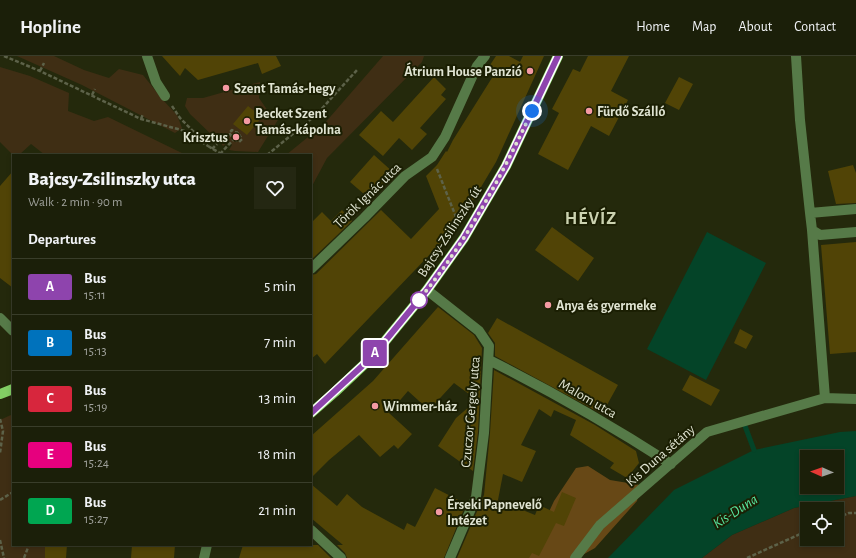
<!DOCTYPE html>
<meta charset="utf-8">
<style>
body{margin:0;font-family:"Alegreya Sans",sans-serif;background:#242712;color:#f1f3f6;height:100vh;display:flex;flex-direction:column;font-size:15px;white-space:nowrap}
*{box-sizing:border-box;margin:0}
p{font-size:13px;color:#a0a29c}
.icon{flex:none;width:22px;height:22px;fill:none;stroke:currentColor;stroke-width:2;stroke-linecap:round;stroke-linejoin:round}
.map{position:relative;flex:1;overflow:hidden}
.drawer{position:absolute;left:12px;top:98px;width:300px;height:392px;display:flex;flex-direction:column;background:#1b1f09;border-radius:0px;box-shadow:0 2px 6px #0003,0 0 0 1px #393d2a}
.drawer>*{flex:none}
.badge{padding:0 8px;border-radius:3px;font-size:14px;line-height:26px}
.needle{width:26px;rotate:272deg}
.fabs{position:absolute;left:800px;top:394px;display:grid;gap:8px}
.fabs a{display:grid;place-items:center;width:44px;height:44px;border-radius:0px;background:#1b1f09;box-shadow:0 2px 6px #0003,0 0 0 1px #393d2a;font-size:20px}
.you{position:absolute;width:20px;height:20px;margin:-10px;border:3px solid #fff;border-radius:50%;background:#1a73e8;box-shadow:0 0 0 6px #1a73e833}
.map>.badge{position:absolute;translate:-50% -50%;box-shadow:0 0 0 2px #fff}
h2{padding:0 16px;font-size:15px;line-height:36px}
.round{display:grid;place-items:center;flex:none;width:42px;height:42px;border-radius:0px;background:#242712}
.head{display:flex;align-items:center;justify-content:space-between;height:68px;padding:0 16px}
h1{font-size:19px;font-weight:800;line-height:30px}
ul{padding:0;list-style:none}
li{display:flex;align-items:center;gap:12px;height:56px;padding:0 16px;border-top:1px solid #393d2a}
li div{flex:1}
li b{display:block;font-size:15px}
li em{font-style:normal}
li .badge{min-width:44px;font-weight:700;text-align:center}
header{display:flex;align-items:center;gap:24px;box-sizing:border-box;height:56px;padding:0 20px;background:#1b1f09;border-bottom:1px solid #393d2a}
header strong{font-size:19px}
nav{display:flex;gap:22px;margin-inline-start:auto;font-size:14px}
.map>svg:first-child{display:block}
.green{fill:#3f2e14;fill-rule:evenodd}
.forest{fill:#674816}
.water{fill:#044428;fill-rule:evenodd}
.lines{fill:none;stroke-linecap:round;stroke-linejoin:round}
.stream{stroke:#044428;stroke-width:5}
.building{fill:#514406}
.path{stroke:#5d6249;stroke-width:2.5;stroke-dasharray:4 2;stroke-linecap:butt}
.minor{stroke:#567a48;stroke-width:10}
.major{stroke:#82cf64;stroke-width:10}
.line-casing{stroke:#fff;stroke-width:9}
.line{stroke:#8e44ad;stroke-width:6}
.walk{stroke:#e0e4d2;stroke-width:4;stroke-dasharray:0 7.2}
.poi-dot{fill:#f49aa2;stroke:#1b1f03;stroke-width:1.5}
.stop-dot{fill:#fff;stroke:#8e44ad;stroke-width:2}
.labels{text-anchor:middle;stroke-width:4;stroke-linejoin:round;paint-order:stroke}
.poi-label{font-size:14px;font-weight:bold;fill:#e0e4d2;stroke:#1b1f03;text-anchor:start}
.street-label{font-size:14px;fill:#e0e4d2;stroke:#1b1f03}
.water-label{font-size:15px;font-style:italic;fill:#57e49e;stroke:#1b1f03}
.district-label{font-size:18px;font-weight:bold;letter-spacing:1px;fill:#cbd2b0;stroke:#1b1f03}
</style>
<header>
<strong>Hopline</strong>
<nav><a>Home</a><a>Map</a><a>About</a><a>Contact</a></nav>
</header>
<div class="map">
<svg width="856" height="502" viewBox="0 0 856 502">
<rect width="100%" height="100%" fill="#24290c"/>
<path class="green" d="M17 0H54L84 14 109 22 119 13 143 19 163 44 177 59 182 72 175 77 82 29Z
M383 0H424L422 6 327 102 311 132V99H286L324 68Z
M0 11 30 20 69 37 68 55 94 65 108 61 186 99H45L31 88 19 99H13L0 86Z
M260 26 259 42 268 55 281 59 258 96 235 95 229 94 232 89 229 85 223 90 221 87V84L219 82 216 83 190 58 185 50 187 42H203Z
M13 358V489H45V502H0V364Z
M856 440V502H702L732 479 794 452ZM807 453H837V483H807Z"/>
<path class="forest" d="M588 410 610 424 640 429 637 445 595 492 577 502H510L541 473 554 445 576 412Z"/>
<path class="water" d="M707 176 766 207 706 324 647 293Z
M856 375V440L794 452 732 479 702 502H608L674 434 754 394 840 376ZM807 401H837V431H807Z"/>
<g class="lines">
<path class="stream" d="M745 370 754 394"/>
</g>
<path class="building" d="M162 0H276L281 10 262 18 258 7 198 24 185 12 180 20Z
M496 0H509L520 6 523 0H544L496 106 459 168 325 308 317 298 311 303V219L316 218 381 154 411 183 439 153 426 120 437 109 446 95 447 96 453 84 495 17 488 12Z
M588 0H629L611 35 628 44 609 80 591 70 568 114 538 98 559 57 552 53 573 13 580 16Z
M434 21 446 33 441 39 446 43 420 72 427 78 412 94 399 82 383 100 359 79 381 55 393 66Z
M679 21 693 28 679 54 665 47Z
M248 50 262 61 247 79 233 68Z
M374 99 394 117 371 144 350 126Z
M853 109 856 117V147L836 148 828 115Z
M13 115V232L0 222V130Z
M342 154 352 165 311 204V167L322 156 331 165Z
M552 171 594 202 578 225 535 194Z
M856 186V296L830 298 821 189Z
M438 251 474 279 482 292 478 376 473 415 438 390 456 362 477 344 454 327 429 354 408 335 389 357 412 378 398 393 394 389 380 401 359 379 329 404 311 422V380L373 325Z
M497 262 618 329 602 358 495 300V287L488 277Z
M740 273 753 280 746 293 734 287Z
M494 314 595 369 636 395 639 407 627 422 610 412 614 407 570 379 576 364 554 354 551 361 539 353 521 389 536 395 522 426 503 418 498 444 535 459 539 449 554 456 562 436 576 442 564 470 556 467 539 500 532 497 529 502H457L484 439 490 377Z
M690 319 720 334 711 350 682 334Z
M311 428 337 450 347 438 362 451 404 474 407 467 415 471 435 432 466 448 444 502H347L345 497 337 489H343L311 462Z
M45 489H67L66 502H45Z
M132 489H175L174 502H131Z
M243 489H318L331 502H239Z"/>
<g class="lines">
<path class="path" d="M4 0 40 15 141 63 185 75 208 90
M40 15 44 7
M92 39 95 33
M172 50 180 62 205 87
M141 63 143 58
M234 83 239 86 242 83 238 77
M208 90 223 99
M212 93 217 88
M220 98 234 83 229 77 232 74 237 77 239 75
M267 99 316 59 357 14
M437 113 458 166
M0 363 3 375 0 397
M0 444 13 436
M837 462 849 457H856
M0 484 4 502
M24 502 29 489
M747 502 807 475"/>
<path class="minor" d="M147 0 156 26 165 40
M796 0 800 64 810 157
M856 153 810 157 812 174 820 179 856 176
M812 174 825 342
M311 213 364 162 405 120 432 101 445 81 477 10 485 0
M427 234 479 275 489 290 484 377 476 441 450 502
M0 262 13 275
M489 304C551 335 612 370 671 408
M311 474 341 502
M204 502 207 489
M575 502 600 469 707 376 825 342 856 343"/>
<path class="major" d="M0 338 13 333
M311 357 335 336 372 301 427 234 464 182 506 110 558 0"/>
</g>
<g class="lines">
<defs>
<path id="line" d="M311 357 372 301 427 234 464 182 506 110 558 0"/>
</defs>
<use href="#line" class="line-casing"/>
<use href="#line" class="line"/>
<path class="walk" d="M419 244 418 245C466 187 500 123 532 55"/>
</g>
<g class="poi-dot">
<circle cx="530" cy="15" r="4"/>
<circle cx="226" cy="32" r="4"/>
<circle cx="589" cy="55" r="4"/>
<circle cx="247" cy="65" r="4"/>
<circle cx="236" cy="81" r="4"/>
<circle cx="548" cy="249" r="4"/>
<circle cx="375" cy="350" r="4"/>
<circle cx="439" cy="456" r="4"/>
</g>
<circle class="stop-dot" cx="419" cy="244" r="8"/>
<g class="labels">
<g class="poi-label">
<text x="522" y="20" text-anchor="end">Átrium House Panzió</text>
<text x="234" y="37">Szent Tamás-hegy</text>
<text x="597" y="60">Fürdő Szálló</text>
<text x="255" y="62">Becket Szent<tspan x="255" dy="16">Tamás-kápolna</tspan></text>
<text x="228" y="86" text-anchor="end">Krisztus</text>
<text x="556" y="254">Anya és gyermeke</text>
<text x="383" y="355">Wimmer-ház</text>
<text x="447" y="453">Érseki Papnevelő<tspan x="447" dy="16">Intézet</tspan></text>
</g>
<g class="street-label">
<text transform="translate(367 139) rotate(-44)" y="5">Török Ignác utca</text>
<text transform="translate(449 175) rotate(-57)" y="5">Bajcsy-Zsilinszky út</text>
<text transform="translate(588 342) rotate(30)" y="5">Malom utca</text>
<text transform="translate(470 356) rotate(-85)" y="5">Czuczor Gergely utca</text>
<text transform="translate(660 399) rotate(-41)" y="5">Kis Duna sétány</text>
</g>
<g class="water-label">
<text transform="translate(735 455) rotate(-33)" y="5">Kis-Duna</text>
</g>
<g class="district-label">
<text x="591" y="168">HÉVÍZ</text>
</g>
</g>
</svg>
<div class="fabs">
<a><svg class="needle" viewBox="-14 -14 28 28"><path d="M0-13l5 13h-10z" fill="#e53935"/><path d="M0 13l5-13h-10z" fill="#a0a29c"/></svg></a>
<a><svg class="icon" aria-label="locate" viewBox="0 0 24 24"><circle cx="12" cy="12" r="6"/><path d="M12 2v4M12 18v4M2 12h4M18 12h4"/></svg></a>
</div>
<div class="you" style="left:532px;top:55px"></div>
<b class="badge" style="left:375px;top:297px;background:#8e44ad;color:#fff">A</b>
<section class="drawer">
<div class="head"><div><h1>Bajcsy-Zsilinszky utca</h1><p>Walk · 2 min · 90 m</p></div><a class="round"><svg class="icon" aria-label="heart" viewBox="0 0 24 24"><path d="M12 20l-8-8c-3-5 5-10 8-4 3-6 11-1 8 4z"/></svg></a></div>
<h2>Departures</h2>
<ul>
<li><span class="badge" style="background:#8e44ad;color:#fff">A</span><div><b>Bus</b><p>15:11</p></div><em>5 min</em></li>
<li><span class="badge" style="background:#0072bc;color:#fff">B</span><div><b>Bus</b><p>15:13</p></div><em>7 min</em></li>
<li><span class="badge" style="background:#d7263d;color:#fff">C</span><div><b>Bus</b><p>15:19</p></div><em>13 min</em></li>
<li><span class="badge" style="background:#e6007e;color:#fff">E</span><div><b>Bus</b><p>15:24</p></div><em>18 min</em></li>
<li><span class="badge" style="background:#00a651;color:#fff">D</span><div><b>Bus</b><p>15:27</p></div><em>21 min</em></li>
</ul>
</section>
</div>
